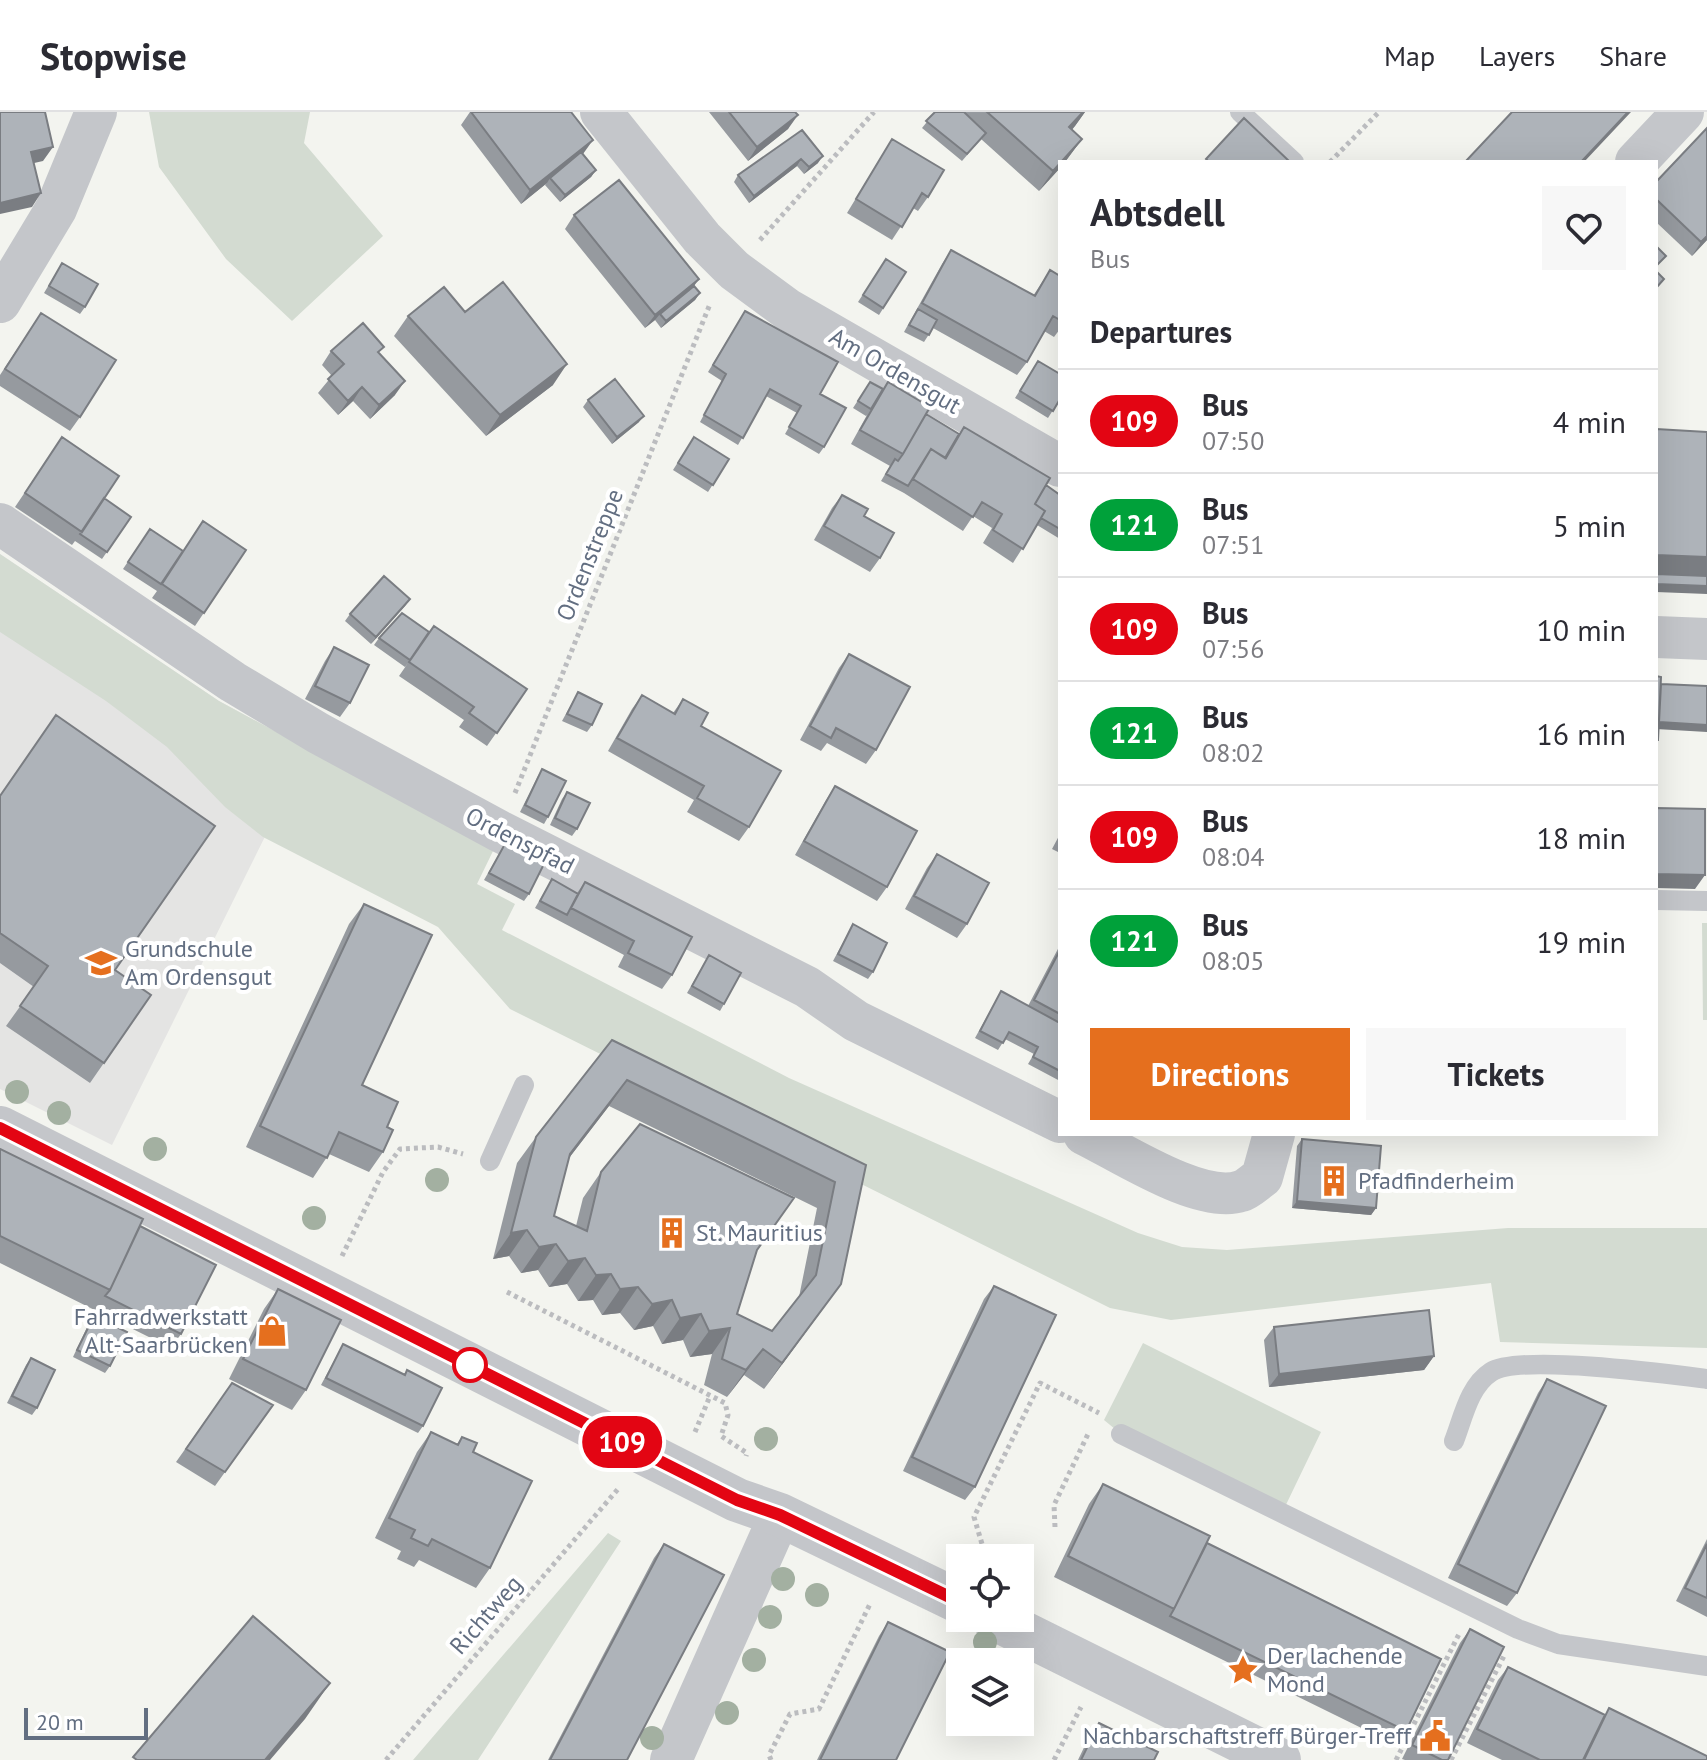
<!DOCTYPE html>
<meta charset="utf-8">
<style>
body{margin:0;font-family:"PT Sans",sans-serif;background:#f7f7f7;color:#2b2b33;height:100vh;display:flex;flex-direction:column;font-size:30px;white-space:nowrap}
*{box-sizing:border-box;margin:0}
p{font-size:26px;color:#7c7c81}
.icon{flex:none;width:44px;height:44px;fill:none;stroke:currentColor;stroke-width:2;stroke-linecap:round;stroke-linejoin:round}
.map{position:relative;flex:1;overflow:hidden}
.side{position:absolute;left:1058px;top:48px;width:600px;height:976px;display:flex;flex-direction:column;background:#fff;border-radius:0px;box-shadow:0 8px 32px #0002}
.side>*{flex:none}
.badge{padding:0 16px;border-radius:26px;font-size:28px;line-height:52px}
.tools{position:absolute;left:946px;top:1432px;display:grid;gap:16px}
.tools a{display:grid;place-items:center;width:88px;height:88px;border-radius:0px;background:#fff;box-shadow:0 8px 32px #0002;font-size:40px}
.scale{position:absolute;left:24px;bottom:20px;width:124px;box-sizing:border-box;padding-left:8px;border:4px solid #626e81;border-top:0;font-size:22px;line-height:28px;white-space:nowrap;color:#626e81;-webkit-text-stroke:6px #fff;paint-order:stroke}
.map>.badge{position:absolute;translate:-50% -50%;box-shadow:0 0 0 4px #fff}
h2{padding:0 32px;font-size:30px;line-height:72px}
.round{display:grid;place-items:center;flex:none;width:84px;height:84px;border-radius:0px;background:#f7f7f7}
.overview{display:flex;align-items:center;justify-content:space-between;height:136px;padding:0 32px}
h1{font-size:38px;font-weight:800;line-height:60px}
.cta{display:flex;gap:16px;margin-top:auto;padding:16px 32px}
.cta a{flex:1;height:92px;border-radius:0px;background:#e56f1e;color:#fff;font-size:32px;font-weight:800;line-height:92px;text-align:center}
.cta a+a{background:#f7f7f7;color:#2b2b33}
ul{padding:0;list-style:none}
li{display:flex;align-items:center;gap:24px;height:104px;padding:0 32px;border-top:2px solid #e1e1e2}
li div{flex:1}
li b{display:block;font-size:30px}
li em{font-style:normal}
li .badge{min-width:88px;font-weight:700;text-align:center}
header{display:flex;align-items:center;gap:48px;box-sizing:border-box;height:112px;padding:0 40px;background:#fff;border-bottom:2px solid #e1e1e2}
header strong{font-size:38px}
nav{display:flex;gap:44px;margin-inline-start:auto;font-size:28px}
.map>svg:first-child{display:block}
.built{fill:#e4e4e3}
.green{fill:#d3dbd1}
.lines{fill:none;stroke-linecap:round;stroke-linejoin:round}
.path{stroke:#bbbcbf;stroke-width:5;stroke-dasharray:4 4;stroke-linecap:butt}
.service{stroke:#c4c6ca;stroke-width:20}
.minor{stroke:#c4c6ca;stroke-width:42}
.tertiary{stroke:#c4c6ca;stroke-width:44}
.tree{fill:#a3b0a1}
.wall{fill:#969a9f;fill-rule:evenodd}
.shaded-wall{fill:#7a7d82}
.building{fill:#aeb3b9;stroke:#7a7d82;stroke-width:2;fill-rule:evenodd}
.line-casing{stroke:#fff;stroke-width:18}
.line{stroke:#e30513;stroke-width:12}
.stop-dot{fill:#fff;stroke:#e30513;stroke-width:4}
.labels{text-anchor:middle;stroke-width:8;stroke-linejoin:round;paint-order:stroke}
.street-label{font-size:24px;fill:#626e81;stroke:#fff}
.poi-label{font-size:24px;fill:#626e81;stroke:#fff;text-anchor:start}
</style>
<header>
<strong>Stopwise</strong>
<nav><a>Map</a><a>Layers</a><a>Share</a></nav>
</header>
<div class="map">
<svg width="1707" height="1648" viewBox="0 0 1707 1648">
<rect width="100%" height="100%" fill="#f3f4ef"/>
<path class="built" d="M0 442 219 589 308 638 112 1033 0 977Z"/>
<path class="green" d="M149 0H310L304 31 383 124 292 209 226 147 159 55Z
M0 442 219 589 494 737 477 772 515 792 502 818 789 966 1138 1121 1182 1135 1227 1138 1508 1116H1707V1236L1500 1230 1491 1171 1171 1208 1110 1196 510 897 438 815 263 725 225 695 167 635 106 589 0 520Z
M1702 811H1707V908H1703Z
M1143 1231 1321 1320 1282 1401 1121 1322 1104 1308Z
M608 1421 621 1429 478 1648H413Z"/>
<g class="lines">
<path class="path" d="M1330 50 1379 0
M760 128 874 0
M515 681 710 192
M342 1144 383 1060 400 1037 438 1035 463 1042
M507 1180 725 1291 728 1303 721 1324 747 1341 746 1344
M695 1320 710 1284
M1055 1415 1054 1393 1089 1320
M975 1446 982 1432 974 1405 1040 1271 1099 1301
M386 1648 618 1377
M771 1648 769 1643 790 1602 819 1597 870 1492
M1054 1648 1081 1595
M1396 1648 1460 1520
M1451 1648 1505 1542"/>
<path class="service" d="M1240 0 1294 50
M1656 788 1707 789
M490 1049 524 973
M1121 1322 1518 1517 1558 1532 1707 1554
M1454 1329C1463 1306 1469 1274 1491 1260 1519 1242 1668 1262 1707 1267"/>
<path class="minor" d="M601 0 702 126 734 158 787 197 1060 354
M1636 50 1683 0
M0 190 56 97 96 0
M0 412 233 570 318 621 499 719 807 875 856 909 1060 1010
M1656 525 1707 527
M1084 1022C1121 1040 1201 1093 1241 1079 1248 1077 1256 1069 1262 1065L1274 1022
M671 1648 780 1403"/>
<path class="tertiary" d="M0 1016 737 1388 780 1403 960 1490
M993 1506 1279 1648"/>
</g>
<g class="tree">
<circle cx="17" cy="980" r="12"/>
<circle cx="59" cy="1001" r="12"/>
<circle cx="155" cy="1037" r="12"/>
<circle cx="437" cy="1068" r="12"/>
<circle cx="314" cy="1106" r="12"/>
<circle cx="766" cy="1327" r="12"/>
<circle cx="783" cy="1467" r="12"/>
<circle cx="817" cy="1483" r="12"/>
<circle cx="770" cy="1505" r="12"/>
<circle cx="985" cy="1530" r="12"/>
<circle cx="754" cy="1548" r="12"/>
<circle cx="727" cy="1601" r="12"/>
<circle cx="652" cy="1626" r="12"/>
</g>
<path class="wall" d="M470 0H571L583 42 596 58 591 65 560 90 545 73 547 71 521 92 461 13Z
M709 0H795L788 17 748 49Z
M935 0H1085L1072 18 1082 27 1065 50H1060V56L1039 79 981 27 962 49 922 16Z
M802 18 818 51 804 62 797 54 749 91 734 70 738 63Z
M892 27 928 85 918 99 913 96 892 128 847 101Z
M1656 70 1707 128 1692 144 1656 110Z
M574 103 700 181 695 188 661 216 655 208 645 216 565 117Z
M951 138 1033 184 1050 158 1060 164V217L1054 225 1044 219 1027 250 1017 263 933 216 924 230 904 220 942 152Z
M886 147 906 160 879 203 858 190Z
M62 151 85 195 80 202 44 181Z
M745 199 820 282 824 335 819 342 785 322 797 301 766 284 738 333 700 310 722 269 708 260Z
M41 201 80 305 70 319 0 274V263Z
M408 204 553 273 486 324 394 224Z
M331 239 380 242 395 283 370 307 353 289 338 303 318 281 332 264 322 253Z
M1038 249 1060 287 1048 306 1015 286Z
M870 270 883 277 888 270 926 302 959 322 964 315 1060 383V427L1037 413 1013 451 983 431 992 416 973 404 963 419 904 381 881 369 890 354 851 332 867 303 866 304 853 296Z
M588 288 639 310 612 332 583 295Z
M62 325 104 386 131 405 102 447 75 429 72 433 15 395Z
M694 325 729 347 708 380 673 358Z
M842 383 864 404 880 446 870 460 814 428 832 396Z
M150 417 183 439 246 438 195 514 152 486 157 479 123 457Z
M410 487 371 532 345 509 350 502Z
M429 520 527 577 487 634 459 615 464 608 399 564 408 551 405 555 374 533 379 526Z
M334 535 350 591 340 605 305 587 325 549Z
M849 542 876 638 866 652 827 631 821 639 800 628 839 556Z
M578 580 592 613 587 620 562 609Z
M642 583 673 601 683 587 701 614 749 715 739 729 687 700 694 688 608 639 632 597Z
M542 657 548 705 544 712 520 700 538 664Z
M835 674 887 775 877 789 795 743 826 688Z
M567 680 577 717 572 724 550 713 562 687Z
M0 684 115 858 151 883 90 971 6 914 34 875 0 851Z
M1060 722V741L1052 737Z
M506 730 529 782 524 789 484 768Z
M937 742 967 812 957 826 905 797 927 756Z
M552 767 577 781 585 770 672 863 662 877 618 855 624 843 535 796Z
M364 792 362 973 387 1015 383 1040 369 1060 329 1042 313 1066 246 1035 349 812Z
M853 812 873 860 868 867 833 849Z
M1060 833V969L1028 952 1034 942 1005 927 998 938 975 926 1001 879 1028 894Z
M709 843 724 892 720 899 687 881Z
M612 928 866 1053 841 1172 764 1277 744 1263 727 1285 704 1273 712 1242 690 1245 683 1228 662 1232 653 1214 634 1218 620 1201 602 1203 593 1188 578 1189 567 1172 549 1175 538 1158 521 1161 509 1144 493 1147 517 1051 536 1025ZM609 994 817 1096 799 1185 772 1219 737 1202 757 1139 601 1060 583 1086 576 1114 554 1104 569 1046Z
M1302 1027 1376 1096 1371 1103 1292 1096 1297 1034Z
M0 1037 140 1114 181 1222 171 1236 0 1151Z
M994 1174 975 1375 965 1388 903 1359 984 1187Z
M278 1177 306 1278 292 1298 229 1267 264 1197Z
M94 1204 110 1254 105 1261 73 1245 89 1211Z
M1274 1215 1434 1244 1424 1258 1269 1275 1264 1228Z
M343 1232 404 1263 407 1258 423 1314 418 1321 321 1273Z
M31 1246 37 1296 32 1303 7 1291 26 1253Z
M1547 1267 1517 1481 1507 1494 1448 1466 1538 1281Z
M232 1271 273 1293 215 1374 176 1350Z
M431 1320 457 1332 462 1325 473 1340 490 1456 476 1476 419 1448 414 1455 397 1447 401 1439 375 1426 417 1340Z
M1103 1372 1207 1431 1406 1619 1396 1633 1054 1465 1089 1392Z
M1707 1427V1505L1676 1489Z
M664 1432 627 1648H548L654 1446Z
M888 1510 896 1648H817L879 1524Z
M1470 1517 1448 1648H1405L1402 1647 1460 1531Z
M1508 1555 1605 1603 1609 1596 1707 1648H1502L1467 1631 1498 1568Z
M1099 1611 1154 1648H1078L1089 1625Z"/>
<path class="shaded-wall" d="M1083 0H1085L1075 14 1055 36 1069 15Z
M1628 0H1631L1584 50H1581Z
M798 3 788 17 748 49 757 35Z
M1082 27 1065 50H1061Z
M593 28 583 42 550 66 547 71 521 92 530 78Z
M53 35 43 49 21 54 31 40Z
M823 44 818 51 804 62 809 55Z
M801 47 797 54 749 91 754 84Z
M1060 51V56L1039 79 1053 59Z
M596 58 591 65 560 90 565 83Z
M41 81 32 95 0 102V91Z
M1707 124V128L1692 144 1701 130Z
M699 167 689 181 660 202 655 208 645 216 655 203Z
M700 181 695 188 661 216 666 209Z
M567 252 553 273 486 324 500 303Z
M405 269 395 283 370 307 379 293Z
M362 275 353 289 338 303 348 289Z
M644 304 639 310 612 332 617 325Z
M1656 443 1707 445V471L1656 469Z
M1656 472 1707 474V482L1656 480Z
M410 487 405 494 371 532 376 525Z
M1656 610 1707 613V620L1656 617Z
M1656 762 1705 763 1695 777 1656 776Z
M627 968 609 994 552 1068 570 1042Z
M1297 1089 1376 1096 1371 1103 1292 1096Z
M527 1118 509 1144 493 1147 511 1121Z
M556 1132 538 1158 521 1161 539 1135Z
M585 1146 567 1172 549 1175 568 1149Z
M611 1162 593 1188 578 1189 596 1163Z
M841 1172 822 1198 764 1277 782 1251Z
M638 1175 620 1201 602 1203 620 1177Z
M672 1188 653 1214 634 1218 652 1192Z
M701 1202 683 1228 662 1232 680 1206Z
M730 1216 712 1242 690 1245 709 1219Z
M763 1237 744 1263 727 1285 746 1258Z
M1434 1244 1424 1258 1269 1275 1279 1262Z
M330 1571 305 1607 270 1648H265Z"/>
<path class="building" d="M0 0H45L53 35 31 40 41 81 0 91Z
M471 0H571L593 28 530 78Z
M729 0H795L798 3 757 35Z
M935 0H964L986 21 967 42 926 9Z
M987 0H1083L1069 15 1082 27 1053 59Z
M1512 0H1628L1581 50H1465Z
M1244 6 1290 50H1209L1206 47Z
M1707 16V124L1701 130 1656 87V70Z
M802 18 823 44 809 55 801 47 754 84 738 63Z
M892 27 944 58 928 85 922 81 902 115 856 87Z
M581 40 596 58 565 83 550 66Z
M619 68 699 167 655 203 574 103Z
M1656 134 1666 144 1656 154Z
M951 138 1035 184 1050 158 1060 164V208L1053 204 1027 250 922 191Z
M886 147 906 160 883 196 863 183Z
M62 151 98 172 85 195 49 174Z
M1656 159 1664 167 1656 176Z
M503 170 567 252 500 303 408 204 444 175 465 200Z
M694 174 700 181 666 209 660 202Z
M918 197 937 208 929 223 909 213Z
M745 199 838 250 820 282 846 296 824 335 789 315 801 294 770 277 743 326 704 303 726 262 713 253Z
M41 201 116 248 80 305 5 257Z
M363 211 384 235 378 240 405 269 379 293 362 275 348 289 328 267 344 252 331 239Z
M1038 249 1060 262V287L1053 299 1020 279Z
M615 267 644 304 617 325 588 288Z
M870 270 883 277 871 297 858 289Z
M888 270 930 295 903 342 860 318Z
M926 302 959 322 945 346 931 337 908 374 886 362 895 347 898 349 903 342Z
M964 315 1050 366 1035 392 1045 399 1023 437 993 418 1002 402 982 390 973 405 913 367 931 337 946 346Z
M1656 317 1707 320V445L1656 443Z
M62 325 119 364 82 420 25 381Z
M694 325 729 347 713 373 678 351Z
M1046 373 1060 383V417L1041 406 1045 399 1035 392Z
M842 383 868 397 864 404 894 421 880 446 824 414Z
M104 386 131 405 107 440 80 422Z
M203 409 246 438 204 501 162 472Z
M150 417 183 439 161 472 128 450Z
M1656 462 1707 464V474L1656 472Z
M384 464 410 487 376 525 350 502Z
M402 501 429 520 410 548 379 526Z
M434 514 527 577 497 621 469 601 474 595 409 550Z
M334 535 369 553 350 591 315 574Z
M849 542 910 575 876 638 836 616 831 626 810 614Z
M1656 564 1661 565 1658 628H1656Z
M1661 572 1707 574V613L1659 610Z
M578 580 602 592 592 613 567 602Z
M642 583 675 602 683 587 708 601 701 614 781 659 749 715 697 686 704 674 617 626Z
M56 603 215 714 115 858 151 883 104 951 20 894 48 854 0 821V684Z
M542 657 566 669 548 705 525 693Z
M835 674 917 719 887 775 804 729Z
M567 680 590 691 577 717 555 706Z
M1656 696 1705 697V763L1656 762Z
M506 730 545 750 529 782 489 761Z
M937 742 989 771 967 812 914 784Z
M552 767 578 782 567 803 540 789Z
M585 770 692 825 672 863 628 841 634 829 571 796Z
M364 792 432 823 362 973 398 990 387 1015 393 1018 383 1040 339 1020 327 1046 260 1014Z
M853 812 887 831 873 860 838 842Z
M1060 838V902L1034 888Z
M709 843 741 861 724 892 692 874Z
M1001 879 1060 911V959L1033 945 1038 935 1009 920 1003 931 980 919Z
M612 928 866 1053 841 1172 782 1251 763 1237 746 1258 722 1247 730 1216 709 1219 701 1202 680 1206 672 1188 652 1192 638 1175 620 1177 611 1162 596 1163 585 1146 568 1149 556 1132 539 1135 527 1118 511 1121 536 1025ZM627 968 835 1070 816 1163 772 1219 737 1202 757 1138 794 1086 640 1012 601 1060 587 1119 554 1104 570 1042Z
M1302 1027 1381 1034 1376 1096 1297 1089Z
M0 1037 143 1107 110 1178 0 1124Z
M140 1114 216 1153 181 1222 105 1184 110 1178Z
M994 1174 1056 1203 975 1375 912 1345Z
M278 1177 341 1208 306 1278 243 1247Z
M1429 1198 1434 1244 1279 1262 1274 1215Z
M94 1204 127 1220 110 1254 77 1238Z
M343 1232 405 1263 407 1258 442 1276 423 1314 326 1266Z
M31 1246 55 1258 37 1296 12 1284Z
M1547 1267 1606 1294 1517 1481 1458 1452Z
M232 1271 273 1293 225 1360 186 1337Z
M431 1320 458 1333 462 1325 477 1331 473 1340 532 1369 490 1456 432 1427 428 1434 411 1426 415 1418 389 1406Z
M1103 1372 1210 1424 1174 1497 1068 1444Z
M1207 1431 1441 1547 1406 1619 1170 1504 1174 1497Z
M664 1432 724 1463 627 1648H550Z
M1707 1432V1486L1685 1476Z
M253 1504 330 1571 265 1648H137L133 1645Z
M888 1510 950 1540 896 1648H820Z
M1470 1517 1504 1535 1448 1648H1442L1412 1633Z
M1508 1555 1605 1603 1583 1648H1540L1477 1617Z
M1609 1596 1707 1644V1648H1584Z
M1099 1611 1158 1640 1154 1648H1081Z"/>
<g class="lines">
<defs>
<path id="line" d="M0 1016 737 1388 780 1403 960 1490"/>
</defs>
<use href="#line" class="line-casing"/>
<use href="#line" class="line"/>
</g>
<defs>
<symbol id="school-bare" viewBox="-9 -9 18 18"><path d="M0-5L7-2L0 1L-7-2ZM-4 1L0 2.5L4 1V4Q0 6-4 4Z" fill="#e56f1e" stroke="#fff" stroke-width="2.5" paint-order="stroke"/></symbol>
<symbol id="building-bare" viewBox="-9 -9 18 18"><path d="M-4-6H4V6H1V3H-1V6H-4ZM-2.5-4.3h1.7v1.8h-1.7ZM.8-4.3h1.7v1.8H.8ZM-2.5-1h1.7V.8h-1.7ZM.8-1h1.7V.8H.8Z" fill="#e56f1e" stroke="#fff" stroke-width="2.5" paint-order="stroke"/></symbol>
<symbol id="shop-bare" viewBox="-9 -9 18 18"><path d="M-5-2.5h2.3a2.7 3.5 0 0 1 5.4 0H5L5.5 6h-11ZM-1.5-2.5h3a1.5 2.3 0 0 0-3 0Z" fill="#e56f1e" stroke="#fff" stroke-width="2.5" paint-order="stroke"/></symbol>
<symbol id="sight-bare" viewBox="-9 -9 18 18"><path d="M0-6L1.8-2.2L6-1.7L2.9 1.2L3.7 5.4L0 3.3L-3.7 5.4L-2.9 1.2L-6-1.7L-1.8-2.2Z" fill="#e56f1e" stroke="#fff" stroke-width="2.5" paint-order="stroke"/></symbol>
<symbol id="civic-bare" viewBox="-9 -9 18 18"><path d="M-.6-6.5H3V-4.5H.6V-3L4-1V1h2V6H-6V1h2V-1L-.6-3ZM-1.2 2.5V6h2.4V2.5Z" fill="#e56f1e" stroke="#fff" stroke-width="2.5" paint-order="stroke"/></symbol>
</defs>
<g fill-rule="evenodd">
<use href="#school-bare" x="79" y="829" width="44" height="44"/>
<use href="#building-bare" x="1312" y="1047" width="44" height="44"/>
<use href="#building-bare" x="650" y="1099" width="44" height="44"/>
<use href="#shop-bare" x="250" y="1197" width="44" height="44"/>
<use href="#sight-bare" x="1221" y="1536" width="44" height="44"/>
<use href="#civic-bare" x="1413" y="1602" width="44" height="44"/>
</g>
<circle class="stop-dot" cx="470" cy="1253" r="16"/>
<g class="labels">
<g class="street-label">
<text transform="translate(895 259) rotate(30)" y="8">Am Ordensgut</text>
<text transform="translate(590 443) rotate(-68)" y="8">Ordenstreppe</text>
<text transform="translate(520 729) rotate(27)" y="8">Ordenspfad</text>
<text transform="translate(486 1503) rotate(-49)" y="8">Richtweg</text>
</g>
<g class="poi-label">
<text x="125" y="845">Grundschule<tspan x="125" dy="28">Am Ordensgut</tspan></text>
<text x="1358" y="1077">Pfadfinderheim</text>
<text x="696" y="1129">St. Mauritius</text>
<text x="248" y="1213" text-anchor="end">Fahrradwerkstatt<tspan x="248" dy="28">Alt-Saarbrücken</tspan></text>
<text x="1267" y="1552">Der lachende<tspan x="1267" dy="28">Mond</tspan></text>
<text x="1411" y="1632" text-anchor="end">Nachbarschaftstreff Bürger-Treff</text>
</g>
</g>
</svg>
<div class="tools">
<a><svg class="icon" aria-label="locate" viewBox="0 0 24 24"><circle cx="12" cy="12" r="6"/><path d="M12 2v4M12 18v4M2 12h4M18 12h4"/></svg></a>
<a><svg class="icon" aria-label="layers" viewBox="0 0 24 24"><path d="M12 4l9 5-9 5-9-5zM3 14l9 5 9-5"/></svg></a>
</div>
<div class="scale">20 m</div>
<b class="badge" style="left:622px;top:1330px;background:#e30513;color:#fff">109</b>
<section class="side">
<div class="overview"><div><h1>Abtsdell</h1><p>Bus</p></div><a class="round"><svg class="icon" aria-label="heart" viewBox="0 0 24 24"><path d="M12 20l-8-8c-3-5 5-10 8-4 3-6 11-1 8 4z"/></svg></a></div>
<h2>Departures</h2>
<ul>
<li><span class="badge" style="background:#e30513;color:#fff">109</span><div><b>Bus</b><p>07:50</p></div><em>4 min</em></li>
<li><span class="badge" style="background:#00a13a;color:#fff">121</span><div><b>Bus</b><p>07:51</p></div><em>5 min</em></li>
<li><span class="badge" style="background:#e30513;color:#fff">109</span><div><b>Bus</b><p>07:56</p></div><em>10 min</em></li>
<li><span class="badge" style="background:#00a13a;color:#fff">121</span><div><b>Bus</b><p>08:02</p></div><em>16 min</em></li>
<li><span class="badge" style="background:#e30513;color:#fff">109</span><div><b>Bus</b><p>08:04</p></div><em>18 min</em></li>
<li><span class="badge" style="background:#00a13a;color:#fff">121</span><div><b>Bus</b><p>08:05</p></div><em>19 min</em></li>
</ul>
<div class="cta"><a>Directions</a><a>Tickets</a></div>
</section>
</div>
